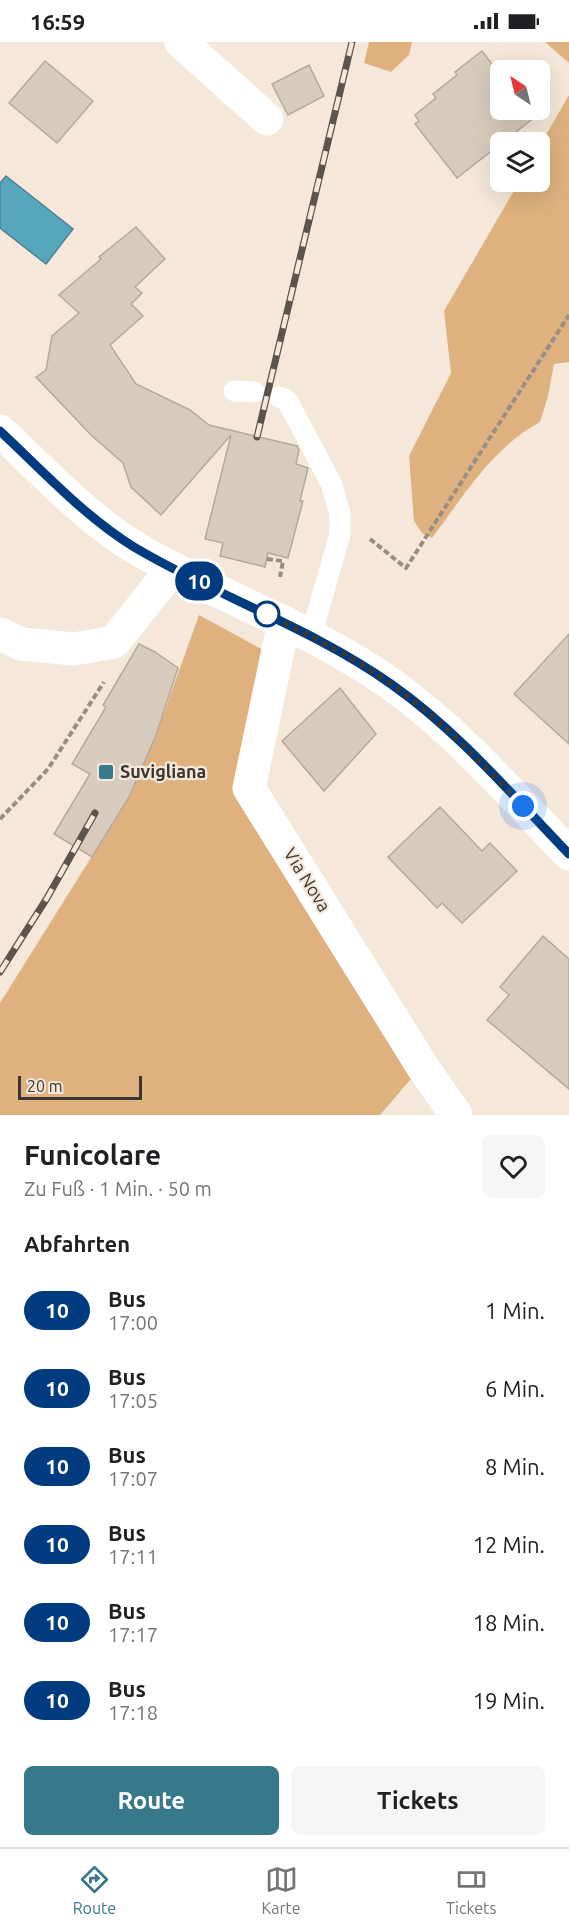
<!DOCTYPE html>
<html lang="de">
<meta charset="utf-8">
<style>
body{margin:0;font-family:Ubuntu,sans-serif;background:#f6f6f6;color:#202124;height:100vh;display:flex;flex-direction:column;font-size:22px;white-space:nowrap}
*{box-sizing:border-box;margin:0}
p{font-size:20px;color:#757577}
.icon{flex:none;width:33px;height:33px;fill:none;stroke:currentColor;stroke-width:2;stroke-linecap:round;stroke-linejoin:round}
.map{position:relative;height:1073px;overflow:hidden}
.sheet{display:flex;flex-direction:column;background:#fff;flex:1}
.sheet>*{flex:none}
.badge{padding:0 12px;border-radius:20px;font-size:21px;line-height:39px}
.needle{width:39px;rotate:325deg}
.controls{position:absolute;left:490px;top:18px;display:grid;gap:12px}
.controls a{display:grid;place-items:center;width:60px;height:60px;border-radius:9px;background:#fff;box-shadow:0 6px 24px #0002;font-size:30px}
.scale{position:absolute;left:18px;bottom:15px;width:124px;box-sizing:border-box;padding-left:6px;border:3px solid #3b3631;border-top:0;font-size:16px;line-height:21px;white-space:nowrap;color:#3b3631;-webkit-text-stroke:4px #f5e8da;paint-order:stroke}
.you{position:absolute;width:30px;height:30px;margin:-15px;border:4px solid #fff;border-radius:50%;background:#1a73e8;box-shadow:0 0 0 9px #1a73e833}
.map>.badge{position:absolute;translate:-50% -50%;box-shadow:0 0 0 3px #fff}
h2{padding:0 24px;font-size:22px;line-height:54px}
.round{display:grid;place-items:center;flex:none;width:63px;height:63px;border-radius:9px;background:#f6f6f6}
.summary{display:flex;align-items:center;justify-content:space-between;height:102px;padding:0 24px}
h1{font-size:28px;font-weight:700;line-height:45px}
.primary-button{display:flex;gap:12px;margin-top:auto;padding:12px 24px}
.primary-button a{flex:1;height:69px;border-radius:9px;background:#37788a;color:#fff;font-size:24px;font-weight:700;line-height:69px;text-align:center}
.primary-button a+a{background:#f6f6f6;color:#202124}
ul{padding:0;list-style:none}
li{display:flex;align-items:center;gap:18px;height:78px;padding:0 24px}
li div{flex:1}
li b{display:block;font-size:22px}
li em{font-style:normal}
li .badge{min-width:66px;font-weight:700;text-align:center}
.status{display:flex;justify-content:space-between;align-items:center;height:42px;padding:0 30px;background:#fff;direction:ltr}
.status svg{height:16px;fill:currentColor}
.dock{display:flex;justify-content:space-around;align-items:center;height:84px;border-top:2px solid #e0e0e0;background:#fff;font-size:16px;color:#757577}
.dock a{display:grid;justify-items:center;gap:3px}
.dock .selected{color:#37788a}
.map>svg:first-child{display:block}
.forest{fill:#deb17e}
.water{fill:#56a6bc;stroke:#4e8492;stroke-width:1.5}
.building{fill:#d7cbbd;stroke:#b5a99c;stroke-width:1.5}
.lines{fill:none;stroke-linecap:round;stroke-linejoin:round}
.path{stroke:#978e85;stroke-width:4;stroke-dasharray:6 3;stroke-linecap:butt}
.service{stroke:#fff;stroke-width:21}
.minor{stroke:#fff;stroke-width:33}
.secondary{stroke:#fff;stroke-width:33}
.rail-casing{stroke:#5b554e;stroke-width:7}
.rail{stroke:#f5e8da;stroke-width:4.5;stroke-dasharray:14;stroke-linecap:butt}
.line-casing{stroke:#fff;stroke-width:14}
.line{stroke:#003b80;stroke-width:9}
.walk{stroke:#3b3631;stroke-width:6;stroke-dasharray:0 10.8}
.stop-dot{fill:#fff;stroke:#003b80;stroke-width:3}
.poi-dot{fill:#37788a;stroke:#f5e8da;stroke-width:2}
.labels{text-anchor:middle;stroke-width:4.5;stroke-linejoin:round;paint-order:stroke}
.poi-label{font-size:18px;font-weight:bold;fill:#3b3631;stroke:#f5e8da;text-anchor:start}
.street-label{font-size:18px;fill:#3b3631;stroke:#f5e8da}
</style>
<div class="status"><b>16:59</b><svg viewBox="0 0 49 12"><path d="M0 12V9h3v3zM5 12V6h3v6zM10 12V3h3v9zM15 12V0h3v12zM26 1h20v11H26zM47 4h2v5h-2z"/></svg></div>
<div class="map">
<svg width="569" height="1073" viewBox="0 0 569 1073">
<rect width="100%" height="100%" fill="#f5e8da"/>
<path class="forest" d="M369 0H412L409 13 391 30 364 21Z
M546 0H569V21L546 1Z
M569 53V320L554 322 548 354 540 380C493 405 463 455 432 496L422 491 414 479 409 414 451 331 444 269 519 140H540V103Z
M199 573 265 609 249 747 422 1024 380 1073H0V961L129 755 155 696Z"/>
<path class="water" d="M6 134 73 187 46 222 0 186V141Z"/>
<path class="building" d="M482 9 501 34V68H544L457 136 415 82 419 79 415 73 436 56 433 52 457 33 455 30Z
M45 19 93 59 57 101 9 61Z
M309 23 324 54 288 73 272 42Z
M136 185 165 217 135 245 142 251 131 262 143 274 110 303 136 342 190 368 209 383 297 404 299 408 296 422 308 426 300 459H303L288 516 268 511 265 525 220 514 223 501 205 497 231 393 161 473 131 445 123 421 91 393 36 335 46 328 52 294 79 271 59 253 101 217 99 215Z
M569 592V702L514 652Z
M139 602 155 610 178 626 155 696 129 755 92 815 54 792 90 732 72 722 106 665 103 663Z
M340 646 376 692 324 749 282 699Z
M440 765 482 809 490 801 517 829 462 881 442 861 437 866 388 815Z
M543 894 569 917V1047L487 978 509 953 500 945Z"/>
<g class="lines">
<path class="path" d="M370 497 406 526 569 273
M267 517 283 519 280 535
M0 777 48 727 104 640"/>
<path class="service" d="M234 349 254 350
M279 355 285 357 288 360 331 441 340 472V492L311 594"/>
<path class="minor" d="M181 0 267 77
M284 580 249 746 422 1024 456 1073
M0 592 21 602 74 607 114 600 173 526"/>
<path class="secondary" d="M0 389C43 429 84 474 134 505 218 555 312 586 391 642 458 690 512 753 569 812"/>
<defs>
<path id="rail" d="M257 395 352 0
M0 930 47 856 95 771"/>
</defs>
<use href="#rail" class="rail-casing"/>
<use href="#rail" class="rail"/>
</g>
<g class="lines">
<defs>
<path id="line" d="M0 389C43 429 84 474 134 505 218 555 312 586 391 642 458 689 512 753 569 812"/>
</defs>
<use href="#line" class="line-casing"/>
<use href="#line" class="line"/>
<path class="walk" d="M267 572C310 594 352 614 391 642 441 677 481 721 523 764"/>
</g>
<circle class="stop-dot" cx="267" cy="572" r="12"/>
<rect class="poi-dot" x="98" y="722" width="16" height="16" rx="3"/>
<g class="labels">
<g class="poi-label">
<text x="120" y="736">Suvigliana</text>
</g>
<g class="street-label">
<text transform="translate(307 838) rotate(58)" y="6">Via Nova</text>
</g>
</g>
</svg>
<div class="controls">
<a><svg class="needle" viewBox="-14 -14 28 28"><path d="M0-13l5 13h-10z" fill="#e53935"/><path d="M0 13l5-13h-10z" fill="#757577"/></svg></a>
<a><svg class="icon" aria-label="layers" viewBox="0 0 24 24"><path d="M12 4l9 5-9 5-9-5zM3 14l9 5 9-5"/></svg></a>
</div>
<div class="scale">20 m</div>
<div class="you" style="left:523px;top:764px"></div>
<b class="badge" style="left:199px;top:539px;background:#003b80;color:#fff">10</b>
</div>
<section class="sheet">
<div class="summary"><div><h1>Funicolare</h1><p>Zu Fuß · 1 Min. · 50 m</p></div><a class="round"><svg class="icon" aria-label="heart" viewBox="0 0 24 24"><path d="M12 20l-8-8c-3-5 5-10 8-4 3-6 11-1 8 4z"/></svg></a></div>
<h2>Abfahrten</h2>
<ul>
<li><span class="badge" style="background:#003b80;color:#fff">10</span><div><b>Bus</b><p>17:00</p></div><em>1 Min.</em></li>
<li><span class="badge" style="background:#003b80;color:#fff">10</span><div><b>Bus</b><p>17:05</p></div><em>6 Min.</em></li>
<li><span class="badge" style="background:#003b80;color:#fff">10</span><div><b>Bus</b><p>17:07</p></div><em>8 Min.</em></li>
<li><span class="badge" style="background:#003b80;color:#fff">10</span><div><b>Bus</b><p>17:11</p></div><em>12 Min.</em></li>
<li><span class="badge" style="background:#003b80;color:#fff">10</span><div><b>Bus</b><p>17:17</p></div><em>18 Min.</em></li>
<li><span class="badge" style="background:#003b80;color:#fff">10</span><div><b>Bus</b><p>17:18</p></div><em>19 Min.</em></li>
</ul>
<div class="primary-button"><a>Route</a><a>Tickets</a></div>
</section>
<nav class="dock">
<a class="selected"><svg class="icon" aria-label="directions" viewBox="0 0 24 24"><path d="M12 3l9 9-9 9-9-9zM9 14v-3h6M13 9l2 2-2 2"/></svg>Route</a>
<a><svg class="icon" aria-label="map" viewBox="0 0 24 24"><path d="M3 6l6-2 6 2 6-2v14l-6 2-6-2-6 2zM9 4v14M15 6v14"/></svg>Karte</a>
<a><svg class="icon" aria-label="tickets" viewBox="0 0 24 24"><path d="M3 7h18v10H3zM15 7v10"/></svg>Tickets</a>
</nav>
